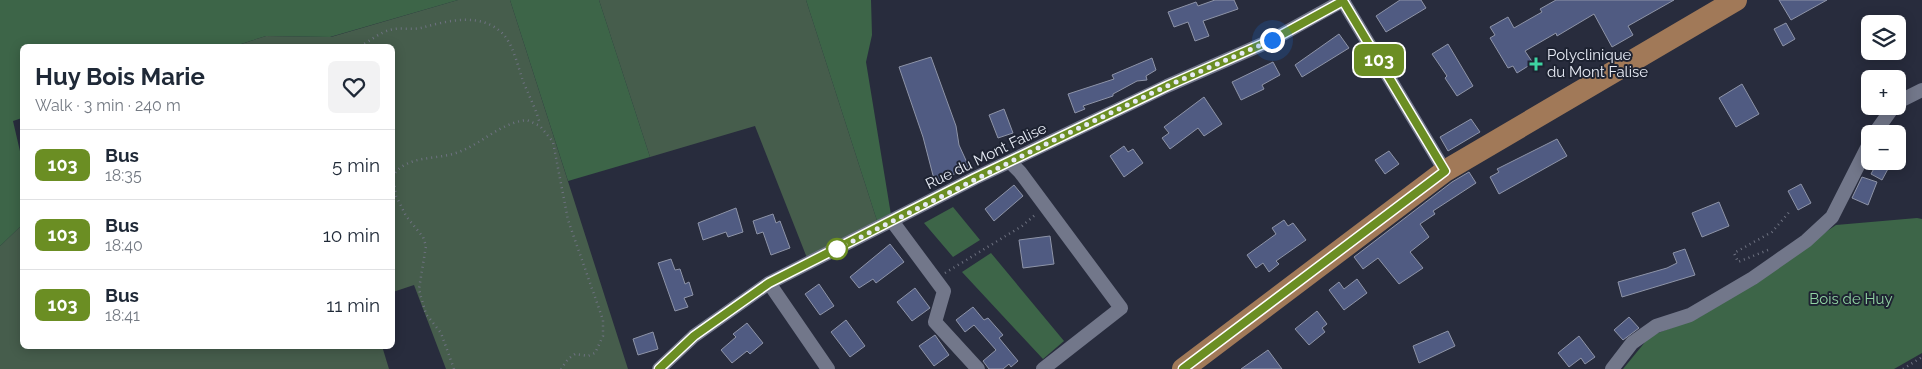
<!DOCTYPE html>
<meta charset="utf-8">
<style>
body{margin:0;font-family:Raleway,sans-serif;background:#f2f2f3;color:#1f2937;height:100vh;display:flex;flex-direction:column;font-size:19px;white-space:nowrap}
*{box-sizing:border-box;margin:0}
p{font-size:16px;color:#747a83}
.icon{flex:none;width:28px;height:28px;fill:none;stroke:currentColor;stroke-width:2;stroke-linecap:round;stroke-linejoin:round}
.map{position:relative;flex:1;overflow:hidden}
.side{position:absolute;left:20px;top:44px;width:375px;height:305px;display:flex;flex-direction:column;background:#fff;border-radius:8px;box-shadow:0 2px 12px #0003}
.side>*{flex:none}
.badge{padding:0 10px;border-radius:8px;font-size:18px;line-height:32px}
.tools{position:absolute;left:1861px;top:15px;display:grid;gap:10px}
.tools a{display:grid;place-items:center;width:45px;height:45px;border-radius:8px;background:#fff;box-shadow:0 2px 12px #0003;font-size:25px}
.you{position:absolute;width:25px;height:25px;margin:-12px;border:4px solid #fff;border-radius:50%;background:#1a73e8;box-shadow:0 0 0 8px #1a73e833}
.map>.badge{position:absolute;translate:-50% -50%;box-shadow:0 0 0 2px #fff}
.round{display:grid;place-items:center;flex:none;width:52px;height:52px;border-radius:8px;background:#f2f2f3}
.summary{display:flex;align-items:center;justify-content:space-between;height:85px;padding:0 15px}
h1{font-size:24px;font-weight:700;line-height:38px}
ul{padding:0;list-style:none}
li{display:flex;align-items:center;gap:15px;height:70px;padding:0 15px;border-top:1px solid #e0e1e3}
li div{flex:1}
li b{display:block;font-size:19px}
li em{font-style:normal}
li .badge{min-width:55px;font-weight:700;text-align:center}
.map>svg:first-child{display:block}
.green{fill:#465d4c}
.forest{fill:#3d6548}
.building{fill:#505b82;stroke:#8e94a8}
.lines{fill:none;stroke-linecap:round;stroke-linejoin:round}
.path{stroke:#6e7281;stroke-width:2.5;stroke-dasharray:1 4;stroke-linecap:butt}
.minor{stroke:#72778a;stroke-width:14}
.primary{stroke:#a17958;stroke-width:22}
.line-casing{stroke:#fff;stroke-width:11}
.line{stroke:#6b8e23;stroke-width:8}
.walk{stroke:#e7ebf5;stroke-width:5;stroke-dasharray:0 9}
.poi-dot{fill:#3ed4a2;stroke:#1e2332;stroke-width:2}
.stop-dot{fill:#fff;stroke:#6b8e23;stroke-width:2.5}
.labels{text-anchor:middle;stroke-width:4;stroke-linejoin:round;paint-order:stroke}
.poi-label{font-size:15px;fill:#e7ebf5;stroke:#1e2332;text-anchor:start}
.street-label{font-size:15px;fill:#e7ebf5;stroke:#1e2332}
.park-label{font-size:15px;fill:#91d3a3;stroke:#1e2332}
</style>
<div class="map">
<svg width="1922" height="369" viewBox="0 0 1922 369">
<rect width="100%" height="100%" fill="#282c3d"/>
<path class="green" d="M458 0H510L628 369H446L414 285 393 292 392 46H235L266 36 331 37Z
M599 0H806L879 227 809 263 755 126 650 157Z
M22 225V346H382L389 369H0V246Z"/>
<path class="forest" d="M0 0H458L330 37 266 36 235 46H22V118L13 121 22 160V225L0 246Z
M510 0H599L650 157 568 181Z
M806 0H871L872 35 866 62 892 221 879 227Z
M953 207 980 240 953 257 924 223Z
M1917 218 1922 219V353L1894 369H1623L1650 336 1700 317 1836 225Z
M991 253 1064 341 1043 359 962 272Z"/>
<path class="building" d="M1215 0H1234L1238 9 1203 21 1209 36 1195 41 1188 22 1174 27 1168 12 1196 2 1198 6Z
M1400 0H1421L1426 8 1386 32 1376 16Z
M1556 0H1674L1628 26 1633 35 1612 47 1594 14 1557 36 1556 33 1525 51 1533 63 1517 73 1513 66 1508 68 1490 38 1495 35 1490 27 1508 17 1514 28 1542 12 1540 9Z
M1779 0H1827L1791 20Z
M1786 23 1795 39 1783 46 1774 29Z
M1339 34 1349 48 1302 77 1295 65Z
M1448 44 1473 86 1457 96 1445 78 1447 76 1432 54Z
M931 57 956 126 959 145 969 167 935 183 923 137 899 67Z
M1152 58 1156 70 1146 76 1147 80 1137 81 1113 94V96L1083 106 1085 109 1075 113 1068 94 1114 79 1112 75Z
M1273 62 1280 75 1262 85 1264 89 1241 100 1232 82Z
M1742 84 1759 114 1736 127 1719 98Z
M1204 97 1222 124 1204 136 1198 128 1170 149 1162 138 1169 133 1164 127Z
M1004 109 1013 133 998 138 989 115Z
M1471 119 1480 132 1448 151 1440 137Z
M1557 139 1567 156 1499 194 1490 177 1499 172 1497 169Z
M1124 146 1128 152 1133 149 1143 163 1124 177 1110 156Z
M1389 151 1399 164 1385 174 1375 160Z
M1878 161 1889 167 1882 180 1871 174Z
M1469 172 1476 183 1433 211 1435 214 1420 224 1429 237 1410 252 1423 268 1399 284 1378 258 1363 269 1354 257 1452 182Z
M1862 177 1877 182 1868 205 1852 198Z
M1801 184 1811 203 1798 210 1788 191Z
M1014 185 1023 196 994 221 985 209Z
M1719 202 1729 226 1702 237 1692 213Z
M736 208 743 232 728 237 726 232 703 240 698 223Z
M773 214 776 223 780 221 790 248 771 255 763 232 757 234 753 221Z
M1284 220 1288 226 1293 223 1306 240 1276 261 1279 264 1269 272 1263 263 1256 268 1247 255 1276 234 1272 228Z
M1050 236 1054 264 1023 268 1019 240Z
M890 244 904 262 876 283 873 279 859 288 850 277Z
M1685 249 1695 275 1622 297 1618 282 1667 268 1677 263 1673 253Z
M671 259 675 270 680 269 685 284 689 282 693 295 684 298 688 307 675 311 658 263Z
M1357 279 1367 293 1344 310 1329 290 1339 282 1344 289Z
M819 284 834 306 820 315 805 294Z
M915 288 930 308 912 321 897 302Z
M973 307 984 320 988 318 1003 335 999 338 1018 361 1011 367 1009 364 1003 369H989L983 361 996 350 974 325 965 332 956 320Z
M1317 311 1327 324 1322 328 1325 332 1309 345 1295 329Z
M1629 317 1639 328 1623 340 1614 330Z
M846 320 865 346 850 357 831 332Z
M747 323 763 343 750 354 747 351 732 363 721 350 736 337 733 334Z
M1448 331 1455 346 1419 363 1413 346Z
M653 332 658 349 638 355 633 339Z
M935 335 949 355 934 366 919 346Z
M1579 336 1595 357 1585 364 1581 358 1569 367 1558 353Z
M1268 350 1282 369H1241Z"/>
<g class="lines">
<path class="path" d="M360 46C369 42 380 32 390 30 400 27 411 30 421 28 447 21 482 11 504 35 514 47 518 67 523 81 529 96 536 109 540 124
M1768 250 1738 262 1734 253 1772 232 1791 210
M945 273 1022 226 1035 215
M454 369 441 333 426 314 421 297 419 289 426 246 423 237 406 216 396 196 393 176C406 155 435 160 456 153 481 145 499 123 527 120L540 126 553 142 568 220 603 320V336L595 353 588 356 575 354 568 359 561 369
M1903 369 1922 357"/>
<path class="minor" d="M1343 1 1445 171
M1898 102 1922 90
M1874 134 1894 106
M1010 162 1020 172 1121 308 1043 369
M892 221 944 291 935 322 978 369
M769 283 828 369
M659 369 694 336 769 283 975 178 1167 86 1272 40 1344 0
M1612 369 1632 343 1656 326 1690 315 1753 278 1806 241 1832 217 1870 142"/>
<path class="primary" d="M1183 369 1445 171 1736 0"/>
</g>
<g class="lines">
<defs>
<path id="line" d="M659 369 694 336 769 283 975 178 1167 86 1272 40 1343 1 1445 171 1183 369"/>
</defs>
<use href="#line" class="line-casing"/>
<use href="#line" class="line"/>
<path class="walk" d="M837 249 1052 141 1167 86 1272 40"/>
</g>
<path class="poi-dot" d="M1533.5 56.5h5v5h5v5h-5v5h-5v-5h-5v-5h5z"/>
<circle class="stop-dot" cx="837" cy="249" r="10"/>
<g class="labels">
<g class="poi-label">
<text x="1547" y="60">Polyclinique<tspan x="1547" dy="17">du Mont Falise</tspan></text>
</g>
<g class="street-label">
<text transform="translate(986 156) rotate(-26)" y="5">Rue du Mont Falise</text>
</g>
<g class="park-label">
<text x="1851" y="304">Bois de Huy</text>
</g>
</g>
</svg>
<div class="tools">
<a><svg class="icon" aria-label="layers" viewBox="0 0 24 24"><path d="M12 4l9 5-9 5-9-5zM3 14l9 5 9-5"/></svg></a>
<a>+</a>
<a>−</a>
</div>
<div class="you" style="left:1272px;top:40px"></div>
<b class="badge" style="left:1379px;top:60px;background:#6b8e23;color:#fff">103</b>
<section class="side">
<div class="summary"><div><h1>Huy Bois Marie</h1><p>Walk · 3 min · 240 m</p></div><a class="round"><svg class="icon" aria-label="heart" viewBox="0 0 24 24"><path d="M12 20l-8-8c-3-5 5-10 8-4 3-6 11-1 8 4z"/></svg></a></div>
<ul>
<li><span class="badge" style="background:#6b8e23;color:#fff">103</span><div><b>Bus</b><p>18:35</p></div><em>5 min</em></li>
<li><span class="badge" style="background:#6b8e23;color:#fff">103</span><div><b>Bus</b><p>18:40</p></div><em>10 min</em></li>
<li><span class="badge" style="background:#6b8e23;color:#fff">103</span><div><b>Bus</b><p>18:41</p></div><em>11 min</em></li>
</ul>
</section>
</div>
